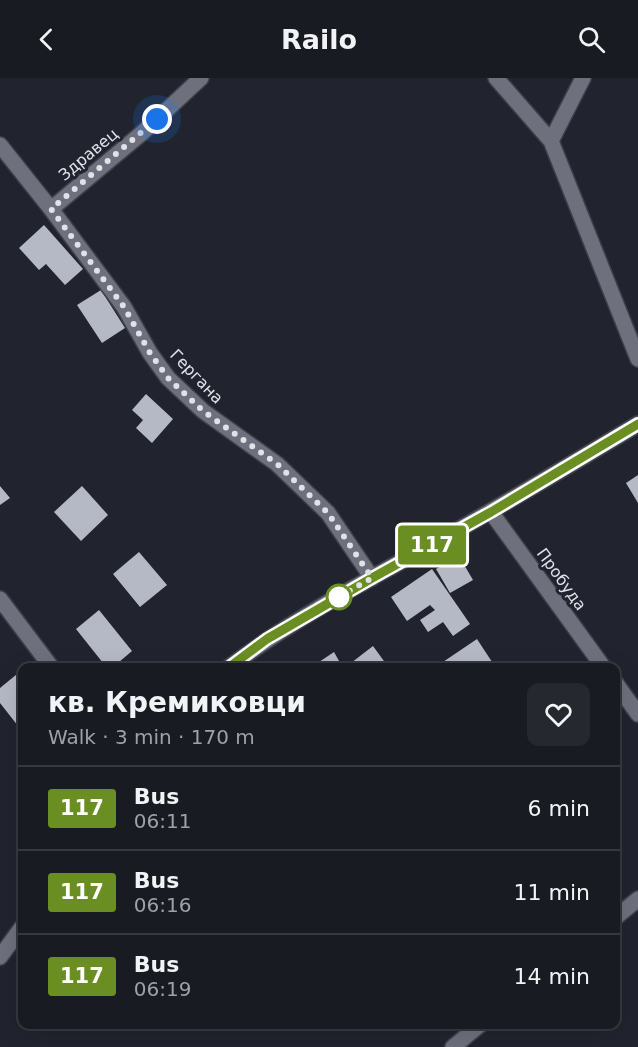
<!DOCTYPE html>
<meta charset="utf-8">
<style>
body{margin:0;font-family:"DejaVu Sans",sans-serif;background:#26282f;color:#f1f3f6;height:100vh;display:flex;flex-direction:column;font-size:22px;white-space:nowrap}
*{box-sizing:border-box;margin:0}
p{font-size:20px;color:#9fa1a5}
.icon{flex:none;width:33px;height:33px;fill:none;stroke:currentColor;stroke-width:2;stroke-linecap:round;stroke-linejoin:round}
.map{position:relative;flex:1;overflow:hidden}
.drawer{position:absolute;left:18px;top:585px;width:602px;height:366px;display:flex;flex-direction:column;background:#191b22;border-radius:12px;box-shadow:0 6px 24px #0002,0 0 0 2px #373940}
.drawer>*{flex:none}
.badge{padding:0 12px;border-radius:4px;font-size:21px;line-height:39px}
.you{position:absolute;width:30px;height:30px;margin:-15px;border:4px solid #fff;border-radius:50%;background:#1a73e8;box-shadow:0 0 0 9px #1a73e833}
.map>.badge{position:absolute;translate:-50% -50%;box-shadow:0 0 0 3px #fff}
.round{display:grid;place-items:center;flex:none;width:63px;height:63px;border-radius:12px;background:#26282f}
.headline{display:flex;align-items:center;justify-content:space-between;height:102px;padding:0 30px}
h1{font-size:28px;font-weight:600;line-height:45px}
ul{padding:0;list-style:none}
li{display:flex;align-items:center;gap:18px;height:84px;padding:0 30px;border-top:2px solid #373940}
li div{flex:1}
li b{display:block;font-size:22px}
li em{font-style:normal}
li .badge{min-width:66px;font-weight:700;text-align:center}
header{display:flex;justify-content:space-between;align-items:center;height:78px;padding:0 30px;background:#191b22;font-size:27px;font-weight:600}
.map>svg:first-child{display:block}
.building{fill:#b5b9c6}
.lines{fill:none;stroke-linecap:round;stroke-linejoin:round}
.minor-casing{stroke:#3e4049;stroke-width:18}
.tertiary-casing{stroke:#3e4049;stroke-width:18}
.minor{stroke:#6e717d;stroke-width:15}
.tertiary{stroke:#6e717d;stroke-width:15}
.line-casing{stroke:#fff;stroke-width:14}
.line{stroke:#6b8e23;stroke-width:9}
.walk{stroke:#e0e2e9;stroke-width:6;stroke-dasharray:0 10.8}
.stop-dot{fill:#fff;stroke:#6b8e23;stroke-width:3}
.labels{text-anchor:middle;stroke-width:6;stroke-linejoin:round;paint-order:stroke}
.street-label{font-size:16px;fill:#e0e2e9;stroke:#21242e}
</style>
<header><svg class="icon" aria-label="back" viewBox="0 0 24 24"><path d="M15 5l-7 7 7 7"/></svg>Railo<svg class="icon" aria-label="search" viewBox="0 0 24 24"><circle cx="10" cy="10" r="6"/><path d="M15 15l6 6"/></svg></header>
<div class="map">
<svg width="638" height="969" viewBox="0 0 638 969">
<rect width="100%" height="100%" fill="#21242e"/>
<path class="building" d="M44 147 83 191 65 207 46 186 39 192 19 170Z
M101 212 125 250 102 265 77 227Z
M146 316 173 341 152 365 136 350 143 342 132 332Z
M638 397V425L626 405Z
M0 408 10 420 0 427Z
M82 408 108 437 81 463 54 434Z
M139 474 167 507 140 529 113 496Z
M459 478 473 502 450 515 436 491Z
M432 491 470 546 453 558 443 544 428 554 420 542 435 532 430 527 407 543 391 519Z
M99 532 132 573 112 590H107L76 551Z
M477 561 496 590H438L437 588Z
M373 568 389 590H354L351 585Z
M334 574 343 590H310Z
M22 592V653L0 625V610Z"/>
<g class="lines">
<defs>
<path id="minor" d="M496 0 551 63 638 281
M551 63 583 0
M0 67 51 131 124 229 150 275 168 300 203 333 277 386 328 435 372 500
M51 131 142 55 201 0
M491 434 604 590
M0 521 52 590
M615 604 638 636
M615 840 638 821
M453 969 481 946"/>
<path id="tertiary" d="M228 590C294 540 370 501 442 461 508 424 573 385 638 346
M0 879 22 849"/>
</defs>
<use href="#minor" class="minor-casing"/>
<use href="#tertiary" class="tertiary-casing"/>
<use href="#minor" class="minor"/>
<use href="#tertiary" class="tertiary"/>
</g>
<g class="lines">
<defs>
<path id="line" d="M228 590 267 561 372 500 491 434 638 346"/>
</defs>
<use href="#line" class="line-casing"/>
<use href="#line" class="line"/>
<path class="walk" d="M157 41 51 131 124 229 150 275 168 300 203 333 277 386 328 435 372 500 337 520 339 519"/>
</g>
<circle class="stop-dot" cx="339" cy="519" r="12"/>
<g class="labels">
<g class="street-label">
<text transform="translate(88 76) rotate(-40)" y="6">Здравец</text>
<text transform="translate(197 298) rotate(46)" y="6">Гергана</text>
<text transform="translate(562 501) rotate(54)" y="6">Пробуда</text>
</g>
</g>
</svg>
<div class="you" style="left:157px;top:41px"></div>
<b class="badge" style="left:432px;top:467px;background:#6b8e23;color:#fff">117</b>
<section class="drawer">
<div class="headline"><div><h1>кв. Кремиковци</h1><p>Walk · 3 min · 170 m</p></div><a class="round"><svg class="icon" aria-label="heart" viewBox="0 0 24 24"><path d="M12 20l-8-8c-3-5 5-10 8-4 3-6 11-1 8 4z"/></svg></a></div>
<ul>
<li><span class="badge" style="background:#6b8e23;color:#fff">117</span><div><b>Bus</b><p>06:11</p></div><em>6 min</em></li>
<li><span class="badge" style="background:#6b8e23;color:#fff">117</span><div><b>Bus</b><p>06:16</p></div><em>11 min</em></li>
<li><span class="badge" style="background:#6b8e23;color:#fff">117</span><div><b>Bus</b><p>06:19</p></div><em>14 min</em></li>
</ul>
</section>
</div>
